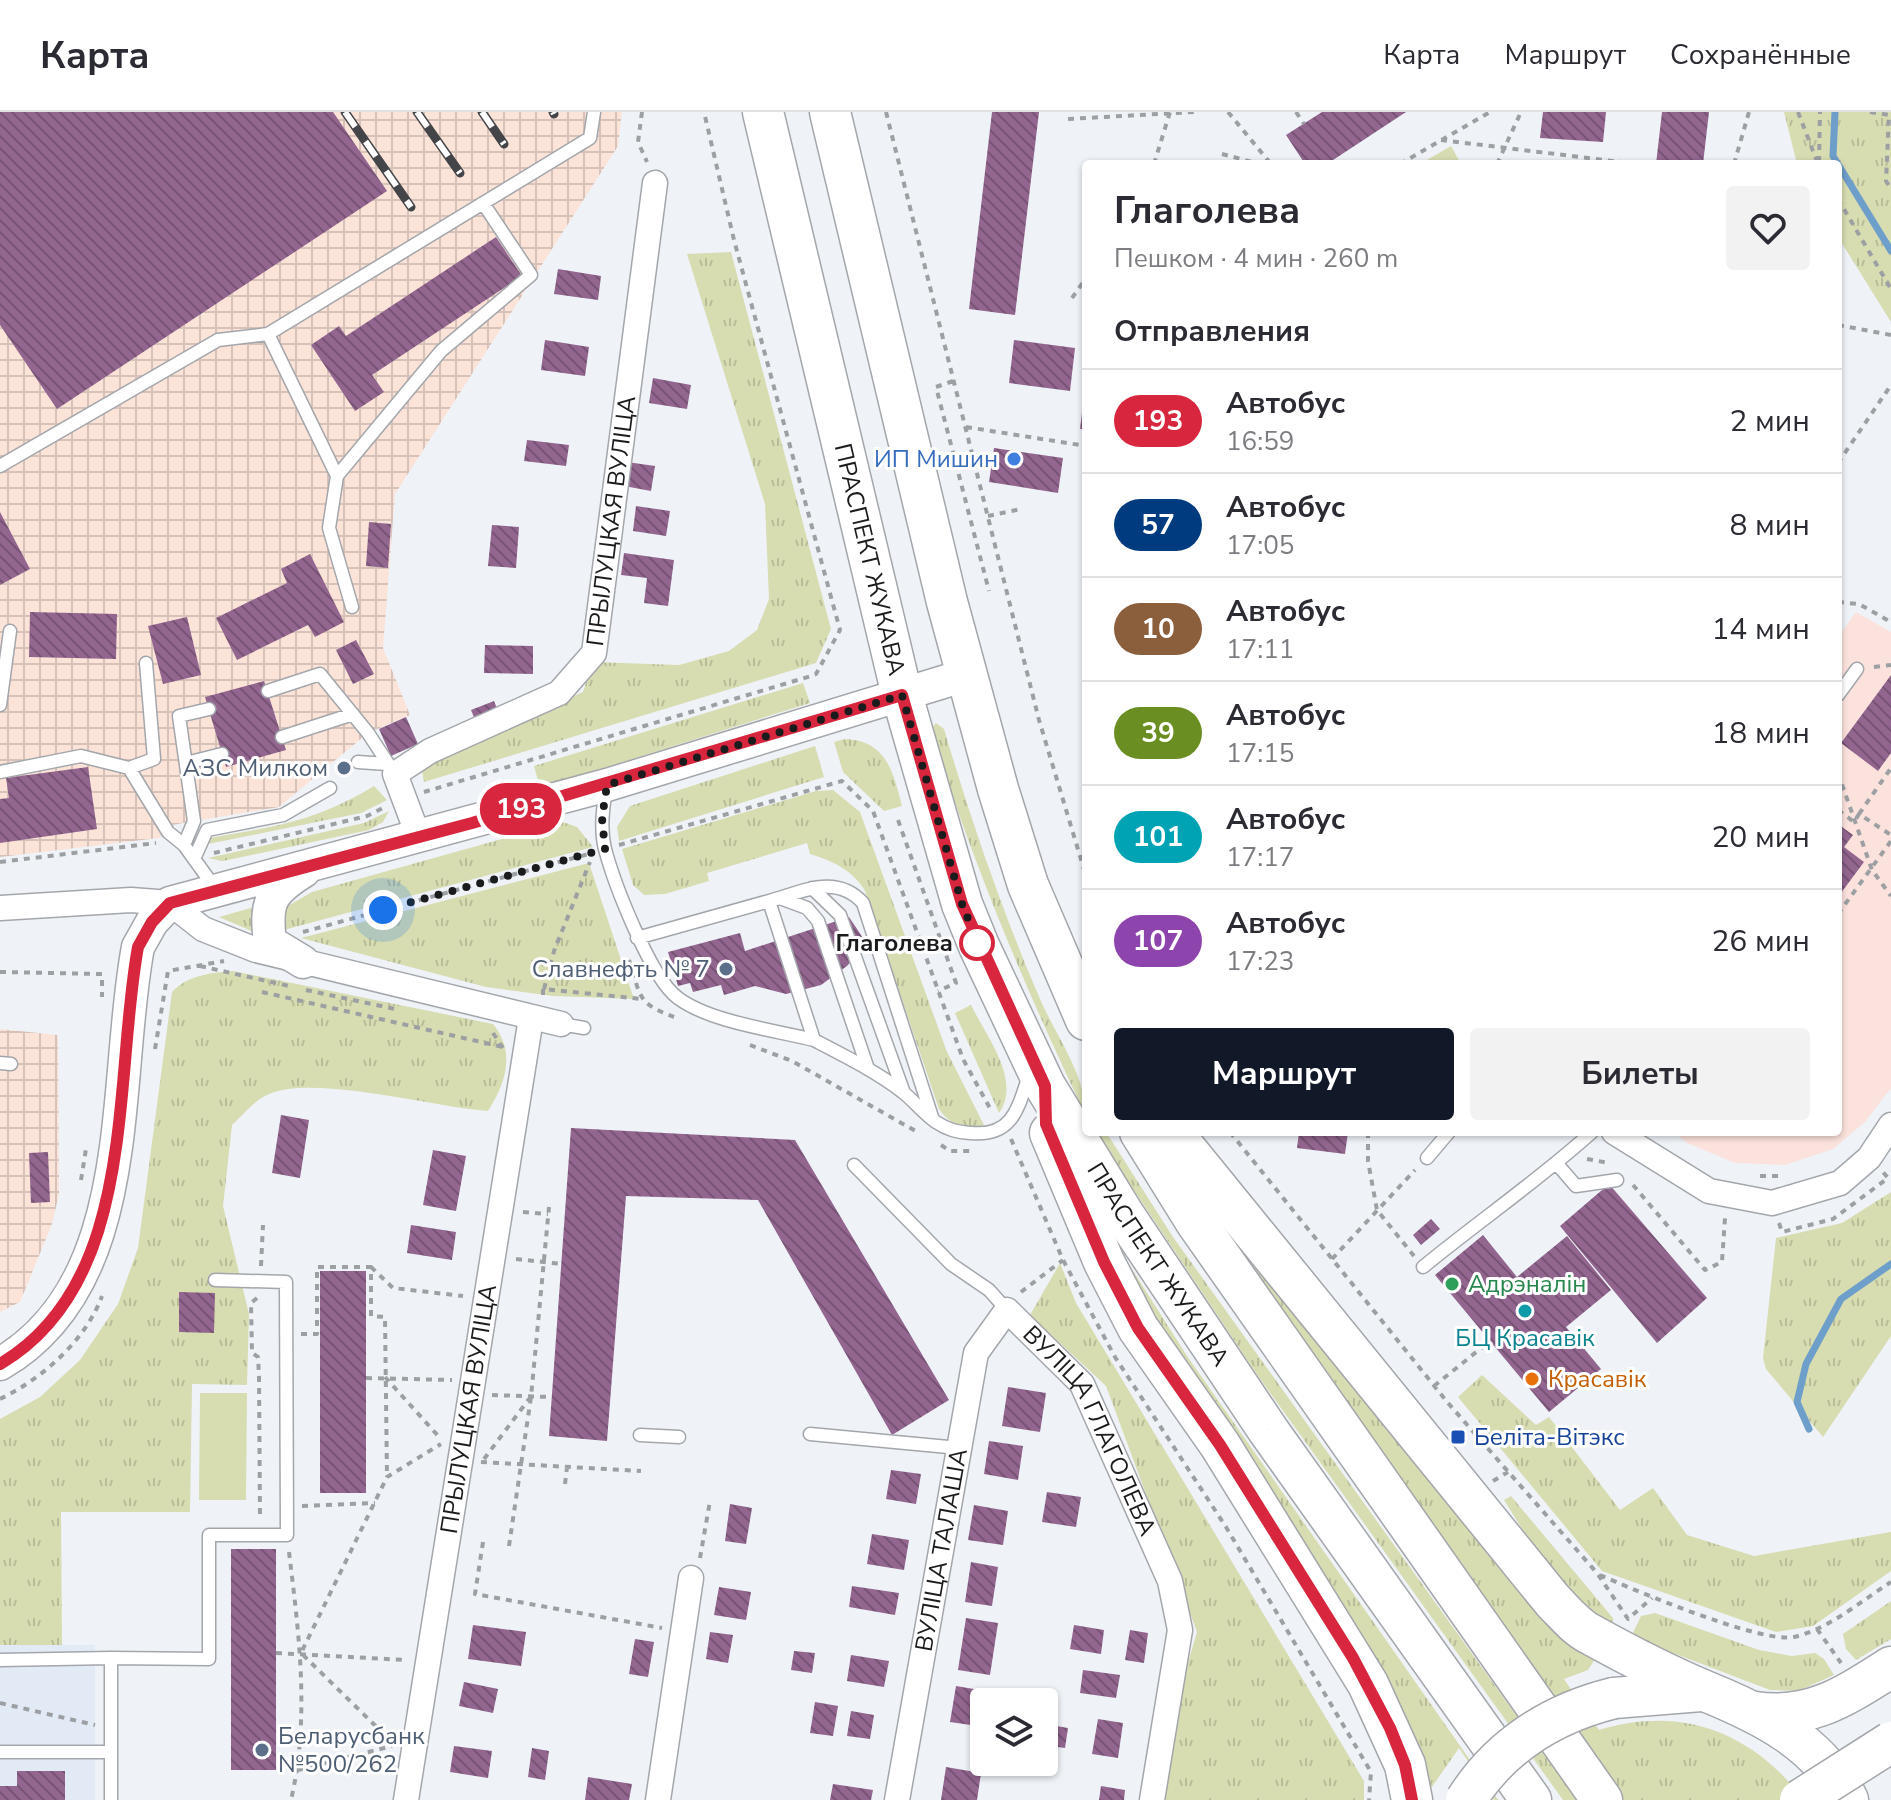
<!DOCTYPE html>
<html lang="ru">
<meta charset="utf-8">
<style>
body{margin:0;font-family:"Nunito Sans",sans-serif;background:#f2f2f3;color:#2b2b33;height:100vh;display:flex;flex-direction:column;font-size:30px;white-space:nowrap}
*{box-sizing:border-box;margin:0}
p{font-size:26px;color:#7c7c81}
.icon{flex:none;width:44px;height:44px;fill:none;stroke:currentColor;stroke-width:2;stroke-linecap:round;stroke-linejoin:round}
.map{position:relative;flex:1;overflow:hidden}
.details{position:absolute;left:1082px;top:48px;width:760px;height:976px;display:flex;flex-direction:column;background:#fff;border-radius:8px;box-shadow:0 2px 6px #0004}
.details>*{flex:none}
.badge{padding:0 16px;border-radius:26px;font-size:28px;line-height:52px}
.buttons{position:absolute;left:970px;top:1576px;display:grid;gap:16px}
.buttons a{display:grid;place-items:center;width:88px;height:88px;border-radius:8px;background:#fff;box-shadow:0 2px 6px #0004;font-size:40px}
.you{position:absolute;width:40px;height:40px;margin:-20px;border:6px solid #fff;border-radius:50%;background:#1a73e8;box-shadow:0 0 0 12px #1a73e833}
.map>.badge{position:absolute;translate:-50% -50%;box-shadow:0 0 0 4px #fff}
h2{padding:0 32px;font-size:30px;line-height:72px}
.round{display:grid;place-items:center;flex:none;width:84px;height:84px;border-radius:8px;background:#f2f2f3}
.overview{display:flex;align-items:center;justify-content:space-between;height:136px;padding:0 32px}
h1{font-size:38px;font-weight:700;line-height:60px}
.action{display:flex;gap:16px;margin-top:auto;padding:16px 32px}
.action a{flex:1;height:92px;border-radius:8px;background:#111827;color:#fff;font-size:32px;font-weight:700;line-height:92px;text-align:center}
.action a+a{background:#f2f2f3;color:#2b2b33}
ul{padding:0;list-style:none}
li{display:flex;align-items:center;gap:24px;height:104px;padding:0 32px;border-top:2px solid #e1e1e2}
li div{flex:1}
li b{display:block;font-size:30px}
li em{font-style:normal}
li .badge{min-width:88px;font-weight:700;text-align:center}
header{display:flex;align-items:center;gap:48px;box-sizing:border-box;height:112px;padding:0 40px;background:#fff;border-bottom:2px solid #e1e1e2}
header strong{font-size:38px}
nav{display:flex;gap:44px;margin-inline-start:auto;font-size:28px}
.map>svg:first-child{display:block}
.built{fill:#e2eaf6}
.industrial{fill:url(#industrial-grid)}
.education{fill:#fce2dc}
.grass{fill:url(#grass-tufts)}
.green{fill:#d7dcb1}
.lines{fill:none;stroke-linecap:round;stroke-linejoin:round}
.stream{stroke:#6e9eca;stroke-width:7}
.building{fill:url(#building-back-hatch)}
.service-casing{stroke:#a3a6ab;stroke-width:15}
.minor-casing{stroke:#a3a6ab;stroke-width:27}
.tertiary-casing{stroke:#a3a6ab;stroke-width:35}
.primary-casing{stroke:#a3a6ab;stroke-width:43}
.path{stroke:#9da0a3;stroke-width:4;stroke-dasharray:6 6;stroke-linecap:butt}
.service{stroke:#fff;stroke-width:12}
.minor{stroke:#fff;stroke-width:24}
.tertiary{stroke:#fff;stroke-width:32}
.primary{stroke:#fff;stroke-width:40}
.rail-casing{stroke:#444548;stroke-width:9}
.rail{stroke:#fff;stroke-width:6;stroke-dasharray:18;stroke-linecap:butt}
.primary-bridge-casing{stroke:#a3a6ab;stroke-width:43;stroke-linecap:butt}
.primary-bridge{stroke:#fff;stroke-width:40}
.line-casing{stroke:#fff;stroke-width:18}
.line{stroke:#d7263d;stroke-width:12}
.walk{stroke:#1a1b1d;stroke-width:8;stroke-dasharray:0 14.4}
.shop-dot{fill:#3f7fe0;stroke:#fff;stroke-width:3}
.service-dot{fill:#5c6f8a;stroke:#fff;stroke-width:3}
.stop-dot{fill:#fff;stroke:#d7263d;stroke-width:4}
.leisure-dot{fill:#2e9e5b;stroke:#fff;stroke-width:3}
.culture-dot{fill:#0f9aa8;stroke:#fff;stroke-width:3}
.food-dot{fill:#e8710a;stroke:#fff;stroke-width:3}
.transit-dot{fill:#1a4fb4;stroke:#fff;stroke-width:3}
.labels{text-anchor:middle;stroke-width:6;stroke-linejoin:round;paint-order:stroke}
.shop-label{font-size:24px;fill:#366cbe;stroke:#fff;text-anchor:end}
.street-label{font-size:24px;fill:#1a1b1d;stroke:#fff}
.service-label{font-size:24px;fill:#4e5e75;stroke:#fff;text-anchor:end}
.stop-label{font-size:24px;font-weight:bold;fill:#1a1b1d;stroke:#fff;text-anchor:end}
.leisure-label{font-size:24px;fill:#27864d;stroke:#fff;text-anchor:start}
.culture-label{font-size:24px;fill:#0d838f;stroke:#fff}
.food-label{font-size:24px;fill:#c56008;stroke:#fff;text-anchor:start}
.transit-label{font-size:24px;fill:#164399;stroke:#fff;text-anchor:start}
</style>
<header>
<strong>Карта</strong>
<nav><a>Карта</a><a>Маршрут</a><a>Сохранённые</a></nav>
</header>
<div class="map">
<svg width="1891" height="1688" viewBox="0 0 1891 1688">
<defs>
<pattern id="industrial-grid" width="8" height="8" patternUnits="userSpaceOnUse" patternTransform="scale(2)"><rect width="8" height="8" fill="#fbe3d8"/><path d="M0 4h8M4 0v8" fill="none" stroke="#d7c2b9"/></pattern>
<pattern id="grass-tufts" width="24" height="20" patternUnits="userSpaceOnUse" patternTransform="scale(2)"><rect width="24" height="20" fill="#d7dcb1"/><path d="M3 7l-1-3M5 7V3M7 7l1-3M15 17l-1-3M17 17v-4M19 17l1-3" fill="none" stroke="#b8bc98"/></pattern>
<pattern id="building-back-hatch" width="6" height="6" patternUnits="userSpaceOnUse" patternTransform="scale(2)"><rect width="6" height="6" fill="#936690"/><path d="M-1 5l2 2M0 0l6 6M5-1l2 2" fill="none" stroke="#775375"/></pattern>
</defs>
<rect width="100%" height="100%" fill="#eff3f8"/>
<path class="built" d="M0 1533H95V1688H0Z"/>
<path class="industrial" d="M0 0H622L618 34 395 382 383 536 410 603 368 621 279 695 172 713 159 726 0 745Z
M0 917 58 923 59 1082 52 1112 20 1190 0 1200Z"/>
<path class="education" d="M1856 500 1891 520V976L1865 1010 1833 1037 1785 1053 1735 1051 1687 1031 1673 1020H1838V525Z"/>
<path class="grass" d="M1784 0H1891V210L1838 125V52H1797Z
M731 140 831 517 816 551 424 670 421 654 583 580 593 550 679 553 729 539 757 518 769 487 765 392 687 142Z
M803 571 810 591 540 676 534 654Z
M936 611 944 617C971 708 1002 799 1040 887 1056 924 1086 963 1086 1004 1026 878 972 751 931 617Z
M844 627C886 628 893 659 902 694L884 699 843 660 834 630Z
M815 634 824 665 619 729 617 715 630 694Z
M374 674 387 688 361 701 208 732 209 726C277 714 314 710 374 674Z
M833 678 860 700 947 940 984 1013C965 1019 950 1013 939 997L865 779C854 759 831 748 810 742L807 731 707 761 709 769 665 782 644 783 633 773 622 737 816 679Z
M389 699 383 710 369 718 223 749 208 746 364 711Z
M563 710 577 715 593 735 280 819 286 795 312 780Z
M589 751 634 887 553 884 486 875 301 826Z
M265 792 256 821 219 805Z
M233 859 493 912C516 940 506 971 488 999 436 996 307 960 265 984 253 990 242 1004 232 1013L223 1094 249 1202 247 1273 192 1272 190 1400H61L62 1533H0V1307L40 1285 80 1248 118 1192 138 1136 172 880C188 863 210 861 233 859Z
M971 893C986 924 1022 968 999 1001L955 901Z
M1095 1020H1106L1173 1125 1577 1688H1563L1258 1264Z
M1891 1080V1224L1823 1325 1766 1257 1763 1246 1776 1126 1842 1111Z
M1204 1091 1599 1541 1588 1558 1564 1567 1599 1618C1682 1593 1752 1620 1804 1688H1622Z
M1113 1127 1187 1244 1498 1688H1494L1459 1636 1427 1682 1118 1156Z
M1060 1151 1076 1191 1364 1669V1688H1164L1170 1612 1197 1520 1106 1274 1030 1203Z
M1482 1263 1536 1313 1549 1305 1620 1398 1653 1376 1687 1423 1754 1444 1891 1420V1459L1813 1514 1776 1520 1602 1459 1458 1285Z
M1511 1384 1613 1506 1612 1515C1561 1492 1533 1433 1504 1388Z
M1891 1489V1527L1856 1548 1846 1537 1843 1522Z
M1655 1501 1759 1538 1792 1544 1815 1541 1824 1547 1834 1563 1798 1579 1770 1578 1631 1525 1641 1504Z"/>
<path class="green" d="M1451 34 1461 52H1420Z
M200 1281H247L246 1388H199Z"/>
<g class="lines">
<path class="stream" d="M1835 0 1833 44 1891 139
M1809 1317 1797 1290 1806 1252 1841 1187 1891 1152"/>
</g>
<path class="building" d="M0 0H333L387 79 57 297 0 213Z
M992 0H1039L1015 203 969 197Z
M1322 0H1406L1327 52H1305L1286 23Z
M1543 0H1606L1603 30 1540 26Z
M1662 0H1709L1703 52H1656Z
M496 125 522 164 372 263 384 280 355 299 311 233 339 214 346 224Z
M558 157 601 164 598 188 554 182Z
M545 228 589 235 585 264 541 258Z
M1014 228 1075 236 1070 279 1009 271Z
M653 266 691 273 687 297 649 291Z
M1082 301H1086V317H1080Z
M527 328 569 333 566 354 524 349Z
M994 336 1063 346 1058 381 989 370Z
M627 350 655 354 651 379 624 374Z
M636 394 670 399 666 424 633 419Z
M0 400 30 457 0 473Z
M369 410 391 412 388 456 366 454Z
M492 413 519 415 516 456 488 454Z
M624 441 674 448 668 494 644 491 647 466 621 463Z
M310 442 344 510 315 525 308 513 237 548 216 506 287 471 281 457Z
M30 500 117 502 116 547 29 545Z
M187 505 201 563 163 572 148 514Z
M356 528 374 562 353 572 336 538Z
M485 533 533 534V562L484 561Z
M1891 563V641L1878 659 1841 631Z
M264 569 286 638 226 655 205 585Z
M494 589 499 602 476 610 471 598Z
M406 605 418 632 391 644 379 617Z
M88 655 97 717 0 731V687L9 686 6 666Z
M1838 712 1853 723 1844 735 1864 750 1838 785Z
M849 805 867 832 847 854 821 873 786 882 755 874 724 883 721 873 693 880 690 871 678 874 668 840 740 821 745 839Z
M281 1003 309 1008 300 1066 272 1061Z
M571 1016 795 1028 949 1288 892 1323 758 1088 626 1084 607 1329 549 1324Z
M1299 1020H1348L1345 1042 1297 1036Z
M433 1038 466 1044 456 1099 423 1093Z
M48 1040 50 1090 31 1091 29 1041Z
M1609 1072 1707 1186 1657 1231 1560 1114Z
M1431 1107 1440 1117 1421 1133 1413 1123Z
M411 1113 456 1120 452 1148 407 1141Z
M1483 1123 1517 1165 1567 1124 1611 1178 1566 1215 1601 1257 1549 1300 1435 1163Z
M320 1159H366V1381H320Z
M179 1180 215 1181 214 1221 179 1220Z
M1008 1275 1046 1281 1040 1320 1002 1314Z
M989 1329 1023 1334 1018 1368 984 1362Z
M891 1358 921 1362 916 1392 886 1387Z
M1047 1380 1081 1385 1076 1415 1042 1410Z
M730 1392 752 1396 746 1432 725 1429Z
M974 1393 1008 1399 1003 1433 968 1428Z
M872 1422 909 1428 904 1458 867 1452Z
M231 1437H276V1658H231Z
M971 1450 998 1455 992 1494 965 1490Z
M852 1474 899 1481 895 1503 849 1495Z
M719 1475 751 1480 746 1508 714 1503Z
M966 1506 998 1511 990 1563 958 1558Z
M473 1513 526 1520 521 1554 468 1547Z
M1074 1513 1104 1518 1101 1542 1070 1537Z
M1130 1518 1148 1521 1144 1551 1125 1548Z
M710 1520 733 1523 728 1551 706 1547Z
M635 1527 654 1530 648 1565 629 1562Z
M794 1539 815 1541 812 1561 791 1558Z
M851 1543 889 1549 884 1575 847 1569Z
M1083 1558 1120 1563 1116 1586 1080 1581Z
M464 1570 498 1577 493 1601 459 1594Z
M956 1574 1021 1585 1020 1590H984V1615L950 1610Z
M815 1590 838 1594 833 1624 810 1621Z
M851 1599 874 1603 870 1627 847 1624Z
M1098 1607 1123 1611 1118 1646 1092 1642Z
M1045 1612 1068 1616 1065 1636 1044 1633Z
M454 1634 492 1639 488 1666 450 1660Z
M532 1636 549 1639 545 1668 528 1665Z
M946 1655 981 1661 977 1688H941Z
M17 1659H65V1688H0V1674H17Z
M588 1665 632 1672 629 1688H585Z
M833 1672 873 1678 871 1688H830Z
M1101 1674 1125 1678 1124 1688H1099Z"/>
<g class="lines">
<defs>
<path id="service" d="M0 354 218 228 268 222
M337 364 441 239 531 163 483 91
M352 495 329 416 337 364 268 222 590 26 594 0
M268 579 320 562 368 621 395 662
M1838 583 1857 557
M0 593 10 519
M282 625 353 602
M358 650 387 652
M186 651 222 642
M129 656 154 647 146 551
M0 660 81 644 129 656 168 720 184 733 215 776
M606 676C603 696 600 717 605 737 614 771 651 867 678 886 710 910 774 918 814 928
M184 733 194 709 179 604 209 597
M194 747 207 718 283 703 330 676
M812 776 840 803 904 981
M780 786 807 796 818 809 868 957
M769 789C802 780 836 761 863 791L932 1005
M637 826 769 789 814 928C845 944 877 960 904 981 915 990 924 1002 936 1010 948 1018 957 1020 971 1021 1012 1025 1018 997 1029 963
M561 912 584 916
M0 951 11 952
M1427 1046 1449 1020
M1557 1052 1576 1074 1617 1068
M854 1053 951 1152 989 1178 1007 1198
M1423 1155C1479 1109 1539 1068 1592 1020
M810 1322 959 1336
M640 1323 679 1325
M0 1548 111 1546
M0 1640H110
M111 1688V1546L209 1547V1423H287L286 1170 215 1168"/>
<g id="minor">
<path id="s1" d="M419 726 395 662 430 639 559 581 594 541 655 71"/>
<path d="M0 796 131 788 170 791 203 817 256 838 561 912"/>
<path d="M1614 1020 1709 1079 1772 1091 1840 1071 1869 1046 1891 1013"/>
<path id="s2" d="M406 1688 531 906"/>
<path d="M658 1688 691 1466"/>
<path id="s3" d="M897 1688 976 1241 1007 1198 1082 1272 1170 1469 1180 1518 1152 1688"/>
</g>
<path id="tertiary" d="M303 850 270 830C265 790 270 780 304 759
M0 1252C139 1171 112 972 138 835L152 810 170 791 607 673 966 563"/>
<g id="primary">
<path id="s4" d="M763 0 902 583 962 792 979 834 1045 974 1124 1103 1268 1318 1531 1688"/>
<path d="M830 0 947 490 998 677 1028 773 1086 908"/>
<path d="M1140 1020 1196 1110 1602 1688"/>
<path d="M1172 1020 1553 1489C1564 1500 1576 1515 1590 1522 1626 1542 1667 1563 1705 1579 1762 1602 1819 1630 1848 1688"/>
<path d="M1050 1021 1104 1150 1138 1216 1220 1333 1368 1572 1405 1653 1412 1688"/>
<path d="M1614 1586 1701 1579"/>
<path d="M1755 1600C1811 1608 1845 1584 1891 1555"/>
</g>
</defs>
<use href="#service" class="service-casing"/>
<use href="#minor" class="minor-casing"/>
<use href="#tertiary" class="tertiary-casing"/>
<use href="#primary" class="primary-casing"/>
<path class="path" d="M642 0 638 30 647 50
M886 0 1039 608 1086 764
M1228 0 1271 52
M1296 0 1304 12
M1798 0 1818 52
M1870 0 1889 3 1886 69 1891 77
M1068 7 1194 0
M1441 28 1629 51
M1222 42 1260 52
M1819 50 1820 0
M1154 52 1170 0
M1400 52 1490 0
M1497 52 1521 0
M1734 52 1749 0
M1838 87 1891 177
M1072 186 1086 166
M1838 213 1891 223
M1838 228 1840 213
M953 269 936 275 989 479
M966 315 1086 334
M1838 351 1891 273
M988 404 1021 397
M1838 490 1859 492 1891 510
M1874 555 1891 553
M1838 661 1872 758 1891 784
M424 680 811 564 816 562 840 518 734 128 704 0
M1838 698 1854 710 1859 702 1891 723
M1859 702 1891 656
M898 708 956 871 938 879
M619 733 842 669 873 699 963 947 992 1000
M214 741 367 704 383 696
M0 750 156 731
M1838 802 1891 729
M303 820 592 741
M629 848C641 884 636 891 674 905
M200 854 289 874
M0 860 102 862V885
M544 877 554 839 590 750
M306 878 395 897
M262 880 503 935
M543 883V877L642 887
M493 921 503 936
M750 933 792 949 919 1021
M155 937 168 859 224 849
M1230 1020 1448 1291 1597 1461 1628 1507 1652 1486
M1368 1020V1049L1377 1098 1414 1144
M1011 1027 1063 1148 1115 1245 1226 1415 1371 1660 1369 1688
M941 1033 950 1039H970
M1587 1047 1609 1051
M1760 1064H1779
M81 1068 86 1037
M1633 1073 1705 1158 1722 1150 1725 1106
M523 1100 548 1102
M1779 1111 1782 1120 1833 1107 1888 1066 1883 1060
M516 1147 562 1152
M1332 1147 1415 1058
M261 1154 263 1113
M371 1155 393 1176 463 1184
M1021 1180 1063 1148
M257 1186 251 1191 252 1241 258 1245 259 1264 260 1407
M301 1222H317V1155H371V1204L385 1205 387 1365
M385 1265 440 1326
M366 1266 452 1268
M1434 1274 1490 1229
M492 1283 551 1285
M0 1287C42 1267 86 1228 102 1184
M484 1347 529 1287
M481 1350 641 1359
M1493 1369 1508 1360
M565 1372 567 1355
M302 1394 375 1391
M483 1430 475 1482 662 1516
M509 1434 531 1285 549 1095
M289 1440C299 1522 310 1606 291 1688
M700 1446 710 1389
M1600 1463C1634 1478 1762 1532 1794 1525 1829 1517 1861 1489 1891 1470
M1817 1517 1841 1551
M276 1541 406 1548
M0 1591 95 1613
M393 1631 301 1541 387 1365 441 1332
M298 1658 392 1634"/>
<use href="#service" class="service"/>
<use href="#minor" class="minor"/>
<use href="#tertiary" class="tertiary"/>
<use href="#primary" class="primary"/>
<defs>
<path id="rail" d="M345 0 411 95
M417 0 460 61
M482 0 504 32
M553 0 554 2"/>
</defs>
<use href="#rail" class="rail-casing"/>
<use href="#rail" class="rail"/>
<defs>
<path id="primary-bridge" d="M1466 1688C1500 1634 1553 1601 1614 1586
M1800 1688 1891 1630"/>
</defs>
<use href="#primary-bridge" class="primary-bridge-casing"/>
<use href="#primary-bridge" class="primary-bridge"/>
</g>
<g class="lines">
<defs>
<path id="line" d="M0 1252C138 1171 113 971 138 835L152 810 170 791 472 711 902 583 962 792 1045 974 1046 1012 1104 1150 1138 1216 1220 1333 1353 1546 1390 1616 1405 1653 1412 1688"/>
</defs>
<use href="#line" class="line-casing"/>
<use href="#line" class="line"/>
<path class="walk" d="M383 798 605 737 602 706 607 673 902 583 962 792 979 834 977 831"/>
</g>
<circle class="shop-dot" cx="1014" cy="347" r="8"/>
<g class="service-dot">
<circle cx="344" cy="656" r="8"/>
<circle cx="726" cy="857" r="8"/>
<circle cx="262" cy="1638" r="8"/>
</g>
<circle class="stop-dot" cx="977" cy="831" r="16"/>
<circle class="leisure-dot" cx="1452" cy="1172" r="8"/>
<circle class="culture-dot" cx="1525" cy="1199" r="8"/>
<circle class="food-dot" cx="1532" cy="1267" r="8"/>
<rect class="transit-dot" x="1450" y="1317" width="16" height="16" rx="4"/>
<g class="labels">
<g class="shop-label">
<text x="998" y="355">ИП Мишин</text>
</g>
<g class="street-label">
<text dy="8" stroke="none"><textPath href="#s1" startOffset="438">ПРЫЛУЦКАЯ ВУЛІЦА</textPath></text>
<text dy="8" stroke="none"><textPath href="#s4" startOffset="460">ПРАСПЕКТ ЖУКАВА</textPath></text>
<text dy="8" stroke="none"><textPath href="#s4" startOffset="1228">ПРАСПЕКТ ЖУКАВА</textPath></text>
<text dy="8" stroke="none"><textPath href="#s2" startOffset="396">ПРЫЛУЦКАЯ ВУЛІЦА</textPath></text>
<text dy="8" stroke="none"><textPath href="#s3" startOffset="656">ВУЛІЦА ГЛАГОЛЕВА</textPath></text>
<text dy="8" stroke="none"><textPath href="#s3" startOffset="254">ВУЛІЦА ТАЛАША</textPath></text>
</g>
<g class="service-label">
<text x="328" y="664">АЗС Милком</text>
<text x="710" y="865">Славнефть № 7</text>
<text x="278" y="1632" text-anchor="start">Беларусбанк<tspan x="278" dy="28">№500/262</tspan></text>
</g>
<g class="stop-label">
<text x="953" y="839">Глаголева</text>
</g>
<g class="leisure-label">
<text x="1468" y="1180">Адрэналін</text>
</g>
<g class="culture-label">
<text x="1525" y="1234">БЦ Красавік</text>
</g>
<g class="food-label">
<text x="1548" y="1275">Красавік</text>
</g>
<g class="transit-label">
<text x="1474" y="1333">Беліта-Вітэкс</text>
</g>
</g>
</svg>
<div class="buttons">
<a><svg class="icon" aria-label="layers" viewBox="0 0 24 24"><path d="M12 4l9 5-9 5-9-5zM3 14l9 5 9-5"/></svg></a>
</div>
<div class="you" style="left:383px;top:798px"></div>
<b class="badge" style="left:521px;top:697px;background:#d7263d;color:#fff">193</b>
<section class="details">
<div class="overview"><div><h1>Глаголева</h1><p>Пешком · 4 мин · 260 m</p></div><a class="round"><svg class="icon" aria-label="heart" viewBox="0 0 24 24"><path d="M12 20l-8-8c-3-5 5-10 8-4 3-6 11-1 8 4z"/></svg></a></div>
<h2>Отправления</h2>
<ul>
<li><span class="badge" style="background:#d7263d;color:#fff">193</span><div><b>Автобус</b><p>16:59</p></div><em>2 мин</em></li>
<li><span class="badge" style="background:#003b80;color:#fff">57</span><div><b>Автобус</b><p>17:05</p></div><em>8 мин</em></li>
<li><span class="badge" style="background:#8b5e3c;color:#fff">10</span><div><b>Автобус</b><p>17:11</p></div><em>14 мин</em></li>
<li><span class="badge" style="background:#6b8e23;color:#fff">39</span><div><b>Автобус</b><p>17:15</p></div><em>18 мин</em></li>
<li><span class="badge" style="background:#00a3b4;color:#fff">101</span><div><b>Автобус</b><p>17:17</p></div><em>20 мин</em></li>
<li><span class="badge" style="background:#8e44ad;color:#fff">107</span><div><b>Автобус</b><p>17:23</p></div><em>26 мин</em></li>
</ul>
<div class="action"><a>Маршрут</a><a>Билеты</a></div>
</section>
</div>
